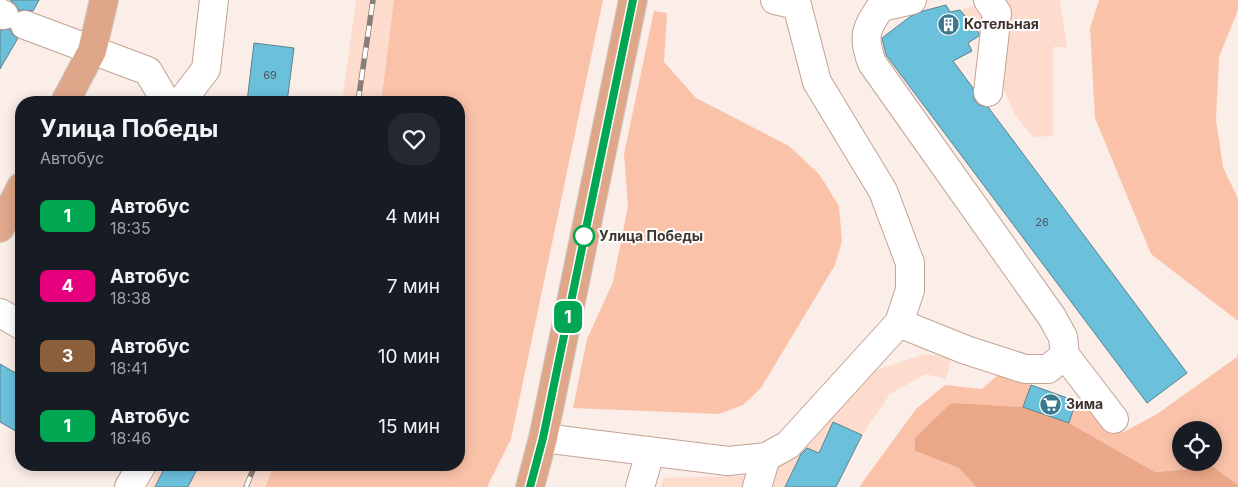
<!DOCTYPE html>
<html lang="ru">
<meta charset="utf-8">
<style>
body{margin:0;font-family:Inter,sans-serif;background:#242831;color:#f1f3f6;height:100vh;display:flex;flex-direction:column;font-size:19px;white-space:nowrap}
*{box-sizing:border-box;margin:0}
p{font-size:16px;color:#9ea1a6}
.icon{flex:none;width:28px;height:28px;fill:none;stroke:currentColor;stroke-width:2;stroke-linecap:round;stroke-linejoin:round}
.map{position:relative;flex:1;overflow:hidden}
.panel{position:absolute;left:15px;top:96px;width:450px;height:375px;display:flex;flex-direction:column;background:#171b24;border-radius:20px;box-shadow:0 2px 12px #0003}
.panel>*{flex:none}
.badge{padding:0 10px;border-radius:8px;font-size:18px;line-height:32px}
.fabs{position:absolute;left:1172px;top:421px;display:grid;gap:10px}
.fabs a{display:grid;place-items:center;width:50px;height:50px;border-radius:50%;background:#171b24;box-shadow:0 2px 12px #0003;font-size:25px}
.map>.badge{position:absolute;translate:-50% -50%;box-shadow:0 0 0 2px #fff}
.round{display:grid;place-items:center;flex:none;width:52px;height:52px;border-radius:20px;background:#242831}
.summary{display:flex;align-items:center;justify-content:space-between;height:85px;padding:0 25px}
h1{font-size:24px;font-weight:700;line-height:38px}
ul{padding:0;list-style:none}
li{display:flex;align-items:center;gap:15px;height:70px;padding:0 25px}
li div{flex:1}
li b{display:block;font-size:19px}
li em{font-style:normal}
li .badge{min-width:55px;font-weight:700;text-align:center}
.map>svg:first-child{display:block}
.built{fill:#fedccd}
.green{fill:#fac3a9;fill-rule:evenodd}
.forest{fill:#eba888}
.building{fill:#6bc1dc;stroke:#5d818d}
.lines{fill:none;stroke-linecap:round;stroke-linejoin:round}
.minor-casing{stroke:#c3a394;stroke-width:30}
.major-casing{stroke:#d1cecd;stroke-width:30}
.minor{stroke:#fff;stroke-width:28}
.major{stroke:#dfa78a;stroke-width:28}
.rail-casing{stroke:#8a7d77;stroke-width:5.5}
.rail{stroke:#fefefe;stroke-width:4;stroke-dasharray:11;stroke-linecap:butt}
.line-casing{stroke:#fff;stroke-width:11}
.line{stroke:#00a651;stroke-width:8}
.stop-dot{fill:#fff;stroke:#00a651;stroke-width:2.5}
.labels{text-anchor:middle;stroke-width:4;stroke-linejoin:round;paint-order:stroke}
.number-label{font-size:11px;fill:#4c575a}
.poi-label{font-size:14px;font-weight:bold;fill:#41342e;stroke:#fefefe;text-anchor:start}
.stop-label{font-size:14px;font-weight:bold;fill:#41342e;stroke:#fefefe;text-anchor:start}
</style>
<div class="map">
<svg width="1238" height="487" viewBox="0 0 1238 487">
<rect width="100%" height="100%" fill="#fbede7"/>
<path class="built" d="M356 0H394L381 102H342Z
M985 0H1060L1067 47H1053V136L1033 137 1015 115 981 35 960 10 983 4Z
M925 354 951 358 946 379 925 374 890 394 862 435 836 487H661L663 478 743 476 781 466 874 371Z
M160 465H274L265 487H149Z"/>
<path class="green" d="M394 0H603L511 439 487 487H265L274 465H459V102H381Z
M1099 0H1238V10L1219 57 1216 120 1223 167 1238 199V321L1151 254 1095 118 1090 28Z
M654 11 667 13 664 62 696 98 789 146 819 174 839 206 842 241 835 265 761 388 743 405 719 414 573 408 587 339 613 282 628 206 624 154Z
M1238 353V485L1214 467 1155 472 1069 423 1076 401 1087 405 1122 433 1157 414 1237 357ZM1181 430H1214V462H1181Z
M1001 372 1031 385 1023 407 956 403 915 451 959 468 976 487H859L916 409 945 385 982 389Z"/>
<path class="forest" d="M956 403 1023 407 1069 423 1155 472 1214 467 1238 485V487H976L959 468 915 451V438L949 405Z"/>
<path class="building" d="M10 0H39L33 11 23 10 19 11 17 6Z
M946 5 950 12 960 10 979 33V36L968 43 972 51 953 61 973 88 974 99 979 105 988 107 1187 373 1147 403 886 55 882 38 911 16 923 11Z
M10 29 13 35 18 38 0 69V30Z
M254 43 294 48 287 102H247Z
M0 364 21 376V434L0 422Z
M1031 385 1076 401 1069 423 1023 407Z
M833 422 862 435 836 487H785L801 454 807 448 819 453Z
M166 465H199L188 487H155Z"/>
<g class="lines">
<defs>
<path id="minor" d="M885 0C869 26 860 31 872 63L1052 317 1063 337 1065 355 1048 369H1025L966 350 899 323
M988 0 997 13 988 92
M881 7 912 0
M0 13 4 15
M25 25 148 71 166 102
M181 102 206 69 214 0
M0 313 21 325
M1065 355 1114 419
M543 438 728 461 766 457 788 445 899 323 910 290V263L883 191 817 82 797 5 775 0
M129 487 142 465
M640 487 650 453
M757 487 766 457"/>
<path id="major" d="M65 102 92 51 104 0
M0 228 21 187
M530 487 543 438 633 0"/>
</defs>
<use href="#minor" class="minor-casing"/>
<use href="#major" class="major-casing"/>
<use href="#minor" class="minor"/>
<use href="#major" class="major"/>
<defs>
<path id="rail" d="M358 102 373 0
M246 487 255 465"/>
</defs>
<use href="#rail" class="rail-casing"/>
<use href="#rail" class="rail"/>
</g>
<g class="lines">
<defs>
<path id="line" d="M530 487 543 438 633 0"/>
</defs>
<use href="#line" class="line-casing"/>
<use href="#line" class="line"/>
</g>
<defs>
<symbol id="building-disc" viewBox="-11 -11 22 22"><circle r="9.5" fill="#39798d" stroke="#fefefe"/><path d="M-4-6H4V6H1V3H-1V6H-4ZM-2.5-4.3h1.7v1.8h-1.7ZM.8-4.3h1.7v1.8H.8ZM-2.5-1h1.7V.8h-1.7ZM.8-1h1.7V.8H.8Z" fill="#fff"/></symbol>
<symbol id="supermarket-disc" viewBox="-11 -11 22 22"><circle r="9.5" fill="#39798d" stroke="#fefefe"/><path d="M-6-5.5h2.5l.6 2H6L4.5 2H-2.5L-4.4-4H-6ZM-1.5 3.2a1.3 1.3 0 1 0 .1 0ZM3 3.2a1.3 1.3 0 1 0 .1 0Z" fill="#fff"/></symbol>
</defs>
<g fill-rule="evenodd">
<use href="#building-disc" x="936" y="12" width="25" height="25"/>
<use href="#supermarket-disc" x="1038" y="392" width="25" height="25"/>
</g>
<circle class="stop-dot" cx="584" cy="236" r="10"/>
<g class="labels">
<g class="number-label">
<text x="270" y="79">69</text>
<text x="1042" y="226">26</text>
</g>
<g class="poi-label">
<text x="964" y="29">Котельная</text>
<text x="1066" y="409">Зима</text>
</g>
<g class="stop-label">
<text x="599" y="241">Улица Победы</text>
</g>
</g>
</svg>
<div class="fabs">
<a><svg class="icon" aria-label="locate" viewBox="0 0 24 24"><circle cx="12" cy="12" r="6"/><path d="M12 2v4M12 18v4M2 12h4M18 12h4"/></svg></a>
</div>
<b class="badge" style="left:568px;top:317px;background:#00a651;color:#fff">1</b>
<section class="panel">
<div class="summary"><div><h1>Улица Победы</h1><p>Автобус</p></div><a class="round"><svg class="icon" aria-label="heart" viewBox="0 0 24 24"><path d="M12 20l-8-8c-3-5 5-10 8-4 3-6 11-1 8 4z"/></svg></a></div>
<ul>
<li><span class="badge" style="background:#00a651;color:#fff">1</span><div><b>Автобус</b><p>18:35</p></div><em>4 мин</em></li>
<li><span class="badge" style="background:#e6007e;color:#fff">4</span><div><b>Автобус</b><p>18:38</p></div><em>7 мин</em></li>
<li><span class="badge" style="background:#8b5e3c;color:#fff">3</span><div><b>Автобус</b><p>18:41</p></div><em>10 мин</em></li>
<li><span class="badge" style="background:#00a651;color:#fff">1</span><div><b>Автобус</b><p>18:46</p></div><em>15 мин</em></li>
</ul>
</section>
</div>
